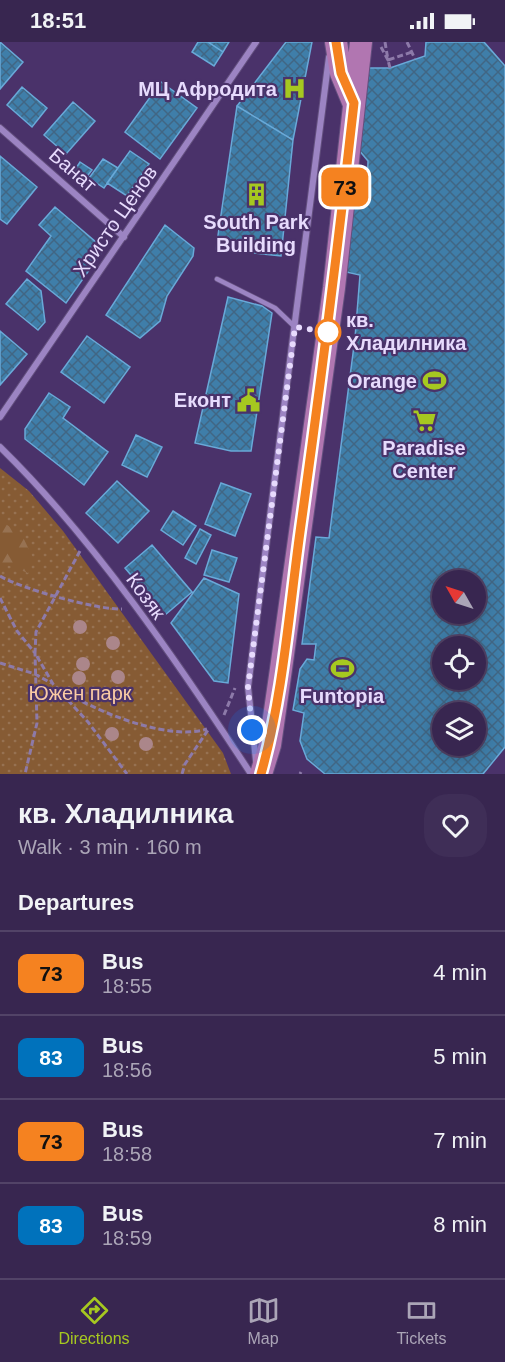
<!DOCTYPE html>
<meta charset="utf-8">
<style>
body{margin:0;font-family:Helvetica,sans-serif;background:#3f2e57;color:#f1f3f6;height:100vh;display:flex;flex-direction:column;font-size:22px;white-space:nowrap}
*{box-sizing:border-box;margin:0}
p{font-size:20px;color:#aba5b7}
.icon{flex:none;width:33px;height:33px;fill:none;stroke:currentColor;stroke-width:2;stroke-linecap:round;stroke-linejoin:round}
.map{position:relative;height:732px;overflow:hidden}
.panel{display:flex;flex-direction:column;background:#382650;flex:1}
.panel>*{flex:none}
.badge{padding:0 12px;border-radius:9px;font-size:21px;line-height:39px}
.needle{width:39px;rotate:309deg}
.tools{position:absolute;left:432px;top:528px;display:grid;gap:12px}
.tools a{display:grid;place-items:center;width:54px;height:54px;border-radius:50%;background:#382650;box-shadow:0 3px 15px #0003,0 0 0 2px #524367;font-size:30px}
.you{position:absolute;width:30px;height:30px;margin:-15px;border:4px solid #fff;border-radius:50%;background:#1a73e8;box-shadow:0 0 0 9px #1a73e833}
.map>.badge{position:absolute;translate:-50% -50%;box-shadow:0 0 0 3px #fff}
h2{padding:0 18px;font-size:22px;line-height:54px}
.round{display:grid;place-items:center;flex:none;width:63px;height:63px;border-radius:24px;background:#3f2e57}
.overview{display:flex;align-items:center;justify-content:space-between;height:102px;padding:0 18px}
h1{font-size:28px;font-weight:700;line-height:45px}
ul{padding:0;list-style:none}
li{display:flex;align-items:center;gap:18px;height:84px;padding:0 18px;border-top:2px solid #524367}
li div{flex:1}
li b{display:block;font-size:22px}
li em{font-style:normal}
li .badge{min-width:66px;font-weight:700;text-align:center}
.status{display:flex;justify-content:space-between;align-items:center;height:42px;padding:0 30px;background:#382650;direction:ltr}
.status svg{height:16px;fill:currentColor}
.dock{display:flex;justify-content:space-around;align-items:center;height:84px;border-top:2px solid #524367;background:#382650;font-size:16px;color:#aba5b7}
.dock a{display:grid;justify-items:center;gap:3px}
.dock .active{color:#a6c820}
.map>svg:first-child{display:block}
.grass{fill:url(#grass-dots)}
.forest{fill:url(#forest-firs)}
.building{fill:url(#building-cross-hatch);stroke:#69a9d8;stroke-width:1.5;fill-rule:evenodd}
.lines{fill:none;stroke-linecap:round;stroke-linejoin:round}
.lane-casing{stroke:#634f7e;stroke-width:6}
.street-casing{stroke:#634f7e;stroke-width:8}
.secondary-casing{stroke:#634f7e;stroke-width:24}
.path{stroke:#8d7aa9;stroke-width:3;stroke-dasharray:6 3;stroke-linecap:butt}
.lane{stroke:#9c84c3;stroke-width:4.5}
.street{stroke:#9c84c3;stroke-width:6}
.secondary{stroke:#b176b1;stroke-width:22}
.tree{fill:#ab868a}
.line-casing{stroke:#fff;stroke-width:14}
.line{stroke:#f58220;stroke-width:9}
.walk{stroke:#e7dbfd;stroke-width:6;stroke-dasharray:0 10.8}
.stop-dot{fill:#fff;stroke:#f58220;stroke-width:3}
.labels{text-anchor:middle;stroke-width:4.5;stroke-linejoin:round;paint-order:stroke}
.poi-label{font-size:20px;font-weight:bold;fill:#e7dbfd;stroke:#4a326a;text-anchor:end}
.street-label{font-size:20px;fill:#e7dbfd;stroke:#4a326a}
.stop-label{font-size:20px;font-weight:bold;fill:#e7dbfd;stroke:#4a326a;text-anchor:start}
.park-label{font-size:20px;fill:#facba4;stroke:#4a326a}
</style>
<div class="status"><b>18:51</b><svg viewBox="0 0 49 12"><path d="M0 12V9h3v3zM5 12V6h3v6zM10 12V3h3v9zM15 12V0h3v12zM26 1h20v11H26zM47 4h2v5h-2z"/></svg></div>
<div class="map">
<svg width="505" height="732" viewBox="0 0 505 732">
<defs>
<pattern id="grass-dots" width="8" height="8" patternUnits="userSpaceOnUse" patternTransform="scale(1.5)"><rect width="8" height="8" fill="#865b34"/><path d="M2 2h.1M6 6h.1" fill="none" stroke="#977252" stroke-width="1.8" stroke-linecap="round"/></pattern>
<pattern id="forest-firs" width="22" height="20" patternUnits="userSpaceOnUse" patternTransform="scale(1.5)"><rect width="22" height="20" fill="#865b34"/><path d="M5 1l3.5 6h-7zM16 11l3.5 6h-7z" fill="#977252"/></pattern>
<pattern id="building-cross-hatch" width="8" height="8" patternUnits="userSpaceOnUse" patternTransform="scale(1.5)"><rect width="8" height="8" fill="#3f7ea9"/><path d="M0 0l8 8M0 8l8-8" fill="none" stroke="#416684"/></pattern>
</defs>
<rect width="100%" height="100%" fill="#4a326a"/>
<path class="grass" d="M0 426 29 449 63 489 223 711 231 732H0Z"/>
<path class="forest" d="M0 479 21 491 34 518 28 531 0 520Z"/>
<path class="building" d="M0 0 23 20 0 47Z
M198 0H208L223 10 214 24 192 10Z
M208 0H229L223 10Z
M286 0H312L293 98 237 64Z
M426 0H484L505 24V705L483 732H325L307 717 300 699 304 671 293 668 300 627 307 617 314 618 316 602H302L316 495 329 496 355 296 360 233 346 230 355 149H367L368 119 358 107 369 26H390L425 14ZM442 538H476V572H442ZM442 604H476V638H442ZM442 670H476V704H442Z
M161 40 197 66 160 117 125 90Z
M22 45 47 66 32 85 7 63Z
M73 60 95 79 66 112 44 93Z
M237 64 293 98 281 214 216 207Z
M130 109 149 122 127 154 107 141Z
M0 114 37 145 7 182 0 177Z
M103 117 118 126 104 146 89 136Z
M80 120 92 128 85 137 74 129Z
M55 165 104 207 66 261 26 229 51 194 39 183Z
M165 183 194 206 193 214 167 254 160 279 140 296 106 273Z
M27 237 41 249 45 280 38 288 6 262Z
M228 255 262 264 272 271 251 409H231L195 401Z
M0 289 27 312 0 343Z
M87 294 130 325 104 361 61 330Z
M49 351 70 365 63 376 108 410 84 443 25 397V387Z
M136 393 162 405 147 435 122 423Z
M117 439 149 469 118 501 86 471Z
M221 441 251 452 235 494 205 482Z
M173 469 196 484 183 503 161 488Z
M200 487 211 493 196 522 185 516Z
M152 503 192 550 165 573 125 526Z
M212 508 237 516 229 540 204 533Z
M204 536 239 552 228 641 214 639 171 581Z"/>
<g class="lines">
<defs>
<path id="lane" d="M217 237 275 266 295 285"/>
<path id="street" d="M0 86 124 195
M0 375 256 0
M0 405C94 497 179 622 251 732
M256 719 248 645 329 15"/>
<path id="secondary" d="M336 0 341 31 353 60
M261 732 270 703 281 627 334 246 361 0"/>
</defs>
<use href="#lane" class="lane-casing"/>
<use href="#street" class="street-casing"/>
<use href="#secondary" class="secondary-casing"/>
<path class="path" d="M407 0 415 17
M381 5 388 18 385 0
M390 26 388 18 412 10
M80 509 36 590 35 611 53 642 88 680 127 732
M0 534C22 547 97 568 122 567
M0 556 17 589 35 611 37 681 25 732
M0 621 35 632 51 641
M59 646C92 668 168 700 207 687
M224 673 235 646
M182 732 185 722 208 688
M300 732 301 730"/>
<use href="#lane" class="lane"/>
<use href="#street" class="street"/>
<use href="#secondary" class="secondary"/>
</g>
<g class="tree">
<circle cx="80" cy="585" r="7"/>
<circle cx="113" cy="601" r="7"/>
<circle cx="83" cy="622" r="7"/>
<circle cx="118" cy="635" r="7"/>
<circle cx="79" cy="636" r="7"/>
<circle cx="112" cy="692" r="7"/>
<circle cx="146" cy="702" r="7"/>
</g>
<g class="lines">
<defs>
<path id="line" d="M261 732C283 654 289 570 300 490 320 347 338 205 354 61L341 31 336 0"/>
</defs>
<use href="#line" class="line-casing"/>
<use href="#line" class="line"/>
<path class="walk" d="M252 688 248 645 295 285 328 290"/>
</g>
<defs>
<symbol id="hospital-bare" viewBox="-9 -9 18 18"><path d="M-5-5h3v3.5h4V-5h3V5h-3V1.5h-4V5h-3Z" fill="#a6c820" stroke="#4a326a" stroke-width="2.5" paint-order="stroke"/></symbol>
<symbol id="building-bare" viewBox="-9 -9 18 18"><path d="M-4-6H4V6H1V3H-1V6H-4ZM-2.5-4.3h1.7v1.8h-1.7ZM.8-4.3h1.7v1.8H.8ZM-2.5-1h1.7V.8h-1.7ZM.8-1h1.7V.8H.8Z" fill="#a6c820" stroke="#4a326a" stroke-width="2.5" paint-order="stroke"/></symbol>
<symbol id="stadium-bare" viewBox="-9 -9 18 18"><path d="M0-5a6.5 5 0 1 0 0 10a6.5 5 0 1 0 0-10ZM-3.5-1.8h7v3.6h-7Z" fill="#a6c820" stroke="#4a326a" stroke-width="2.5" paint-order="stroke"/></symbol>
<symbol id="civic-bare" viewBox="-9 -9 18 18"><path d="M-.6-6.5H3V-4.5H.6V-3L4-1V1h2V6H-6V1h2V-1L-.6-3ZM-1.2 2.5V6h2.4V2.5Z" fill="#a6c820" stroke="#4a326a" stroke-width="2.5" paint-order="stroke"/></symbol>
<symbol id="supermarket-bare" viewBox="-9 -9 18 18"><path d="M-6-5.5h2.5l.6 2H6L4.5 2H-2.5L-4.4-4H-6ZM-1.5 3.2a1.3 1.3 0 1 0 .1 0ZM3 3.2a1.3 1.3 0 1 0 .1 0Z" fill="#a6c820" stroke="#4a326a" stroke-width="2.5" paint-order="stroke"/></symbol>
</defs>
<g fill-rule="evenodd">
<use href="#hospital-bare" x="278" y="30" width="33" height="33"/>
<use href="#building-bare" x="240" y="136" width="33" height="33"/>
<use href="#stadium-bare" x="418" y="322" width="33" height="33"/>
<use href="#civic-bare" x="232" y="342" width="33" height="33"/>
<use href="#supermarket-bare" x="408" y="362" width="33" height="33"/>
<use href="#stadium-bare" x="326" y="610" width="33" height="33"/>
</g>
<circle class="stop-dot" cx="328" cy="290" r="12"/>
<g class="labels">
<g class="poi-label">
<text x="277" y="54">МЦ Афродита</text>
<text x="256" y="187" text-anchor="middle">South Park<tspan x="256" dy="23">Building</tspan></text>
<text x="417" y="346">Orange</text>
<text x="231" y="365">Еконт</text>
<text x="424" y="413" text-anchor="middle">Paradise<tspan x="424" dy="23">Center</tspan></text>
<text x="342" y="661" text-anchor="middle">Funtopia</text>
</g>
<g class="street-label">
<text transform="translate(73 128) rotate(41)" y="7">Банат</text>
<text transform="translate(115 179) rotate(-55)" y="7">Христо Ценов</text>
<text transform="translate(146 554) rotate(54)" y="7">Козяк</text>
</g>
<g class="stop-label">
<text x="346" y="285">кв.<tspan x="346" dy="23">Хладилника</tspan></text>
</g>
<g class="park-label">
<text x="80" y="658">Южен парк</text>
</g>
</g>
</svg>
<div class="tools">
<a><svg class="needle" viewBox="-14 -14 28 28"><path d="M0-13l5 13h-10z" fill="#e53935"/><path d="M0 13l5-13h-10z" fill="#aba5b7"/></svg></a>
<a><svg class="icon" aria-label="locate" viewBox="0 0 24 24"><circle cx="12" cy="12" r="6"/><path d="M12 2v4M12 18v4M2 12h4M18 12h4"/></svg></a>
<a><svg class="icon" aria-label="layers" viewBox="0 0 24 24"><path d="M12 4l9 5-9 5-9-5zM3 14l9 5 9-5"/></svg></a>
</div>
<div class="you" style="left:252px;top:688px"></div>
<b class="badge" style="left:345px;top:145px;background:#f58220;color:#111">73</b>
</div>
<section class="panel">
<div class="overview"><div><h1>кв. Хладилника</h1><p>Walk · 3 min · 160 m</p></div><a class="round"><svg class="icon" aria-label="heart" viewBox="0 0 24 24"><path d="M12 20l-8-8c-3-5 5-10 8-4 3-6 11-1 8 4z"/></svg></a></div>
<h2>Departures</h2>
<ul>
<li><span class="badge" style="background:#f58220;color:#111">73</span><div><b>Bus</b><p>18:55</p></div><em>4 min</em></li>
<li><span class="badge" style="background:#0072bc;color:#fff">83</span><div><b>Bus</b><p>18:56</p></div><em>5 min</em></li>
<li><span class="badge" style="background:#f58220;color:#111">73</span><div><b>Bus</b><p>18:58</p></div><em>7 min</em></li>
<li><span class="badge" style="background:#0072bc;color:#fff">83</span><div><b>Bus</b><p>18:59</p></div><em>8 min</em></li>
</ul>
</section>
<nav class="dock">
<a class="active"><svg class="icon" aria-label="directions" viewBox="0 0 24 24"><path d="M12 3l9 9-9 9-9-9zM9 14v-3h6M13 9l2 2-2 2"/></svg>Directions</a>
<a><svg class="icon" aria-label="map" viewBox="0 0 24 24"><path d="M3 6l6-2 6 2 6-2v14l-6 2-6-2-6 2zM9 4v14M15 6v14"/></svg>Map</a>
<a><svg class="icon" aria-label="tickets" viewBox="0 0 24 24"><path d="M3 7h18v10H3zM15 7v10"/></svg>Tickets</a>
</nav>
